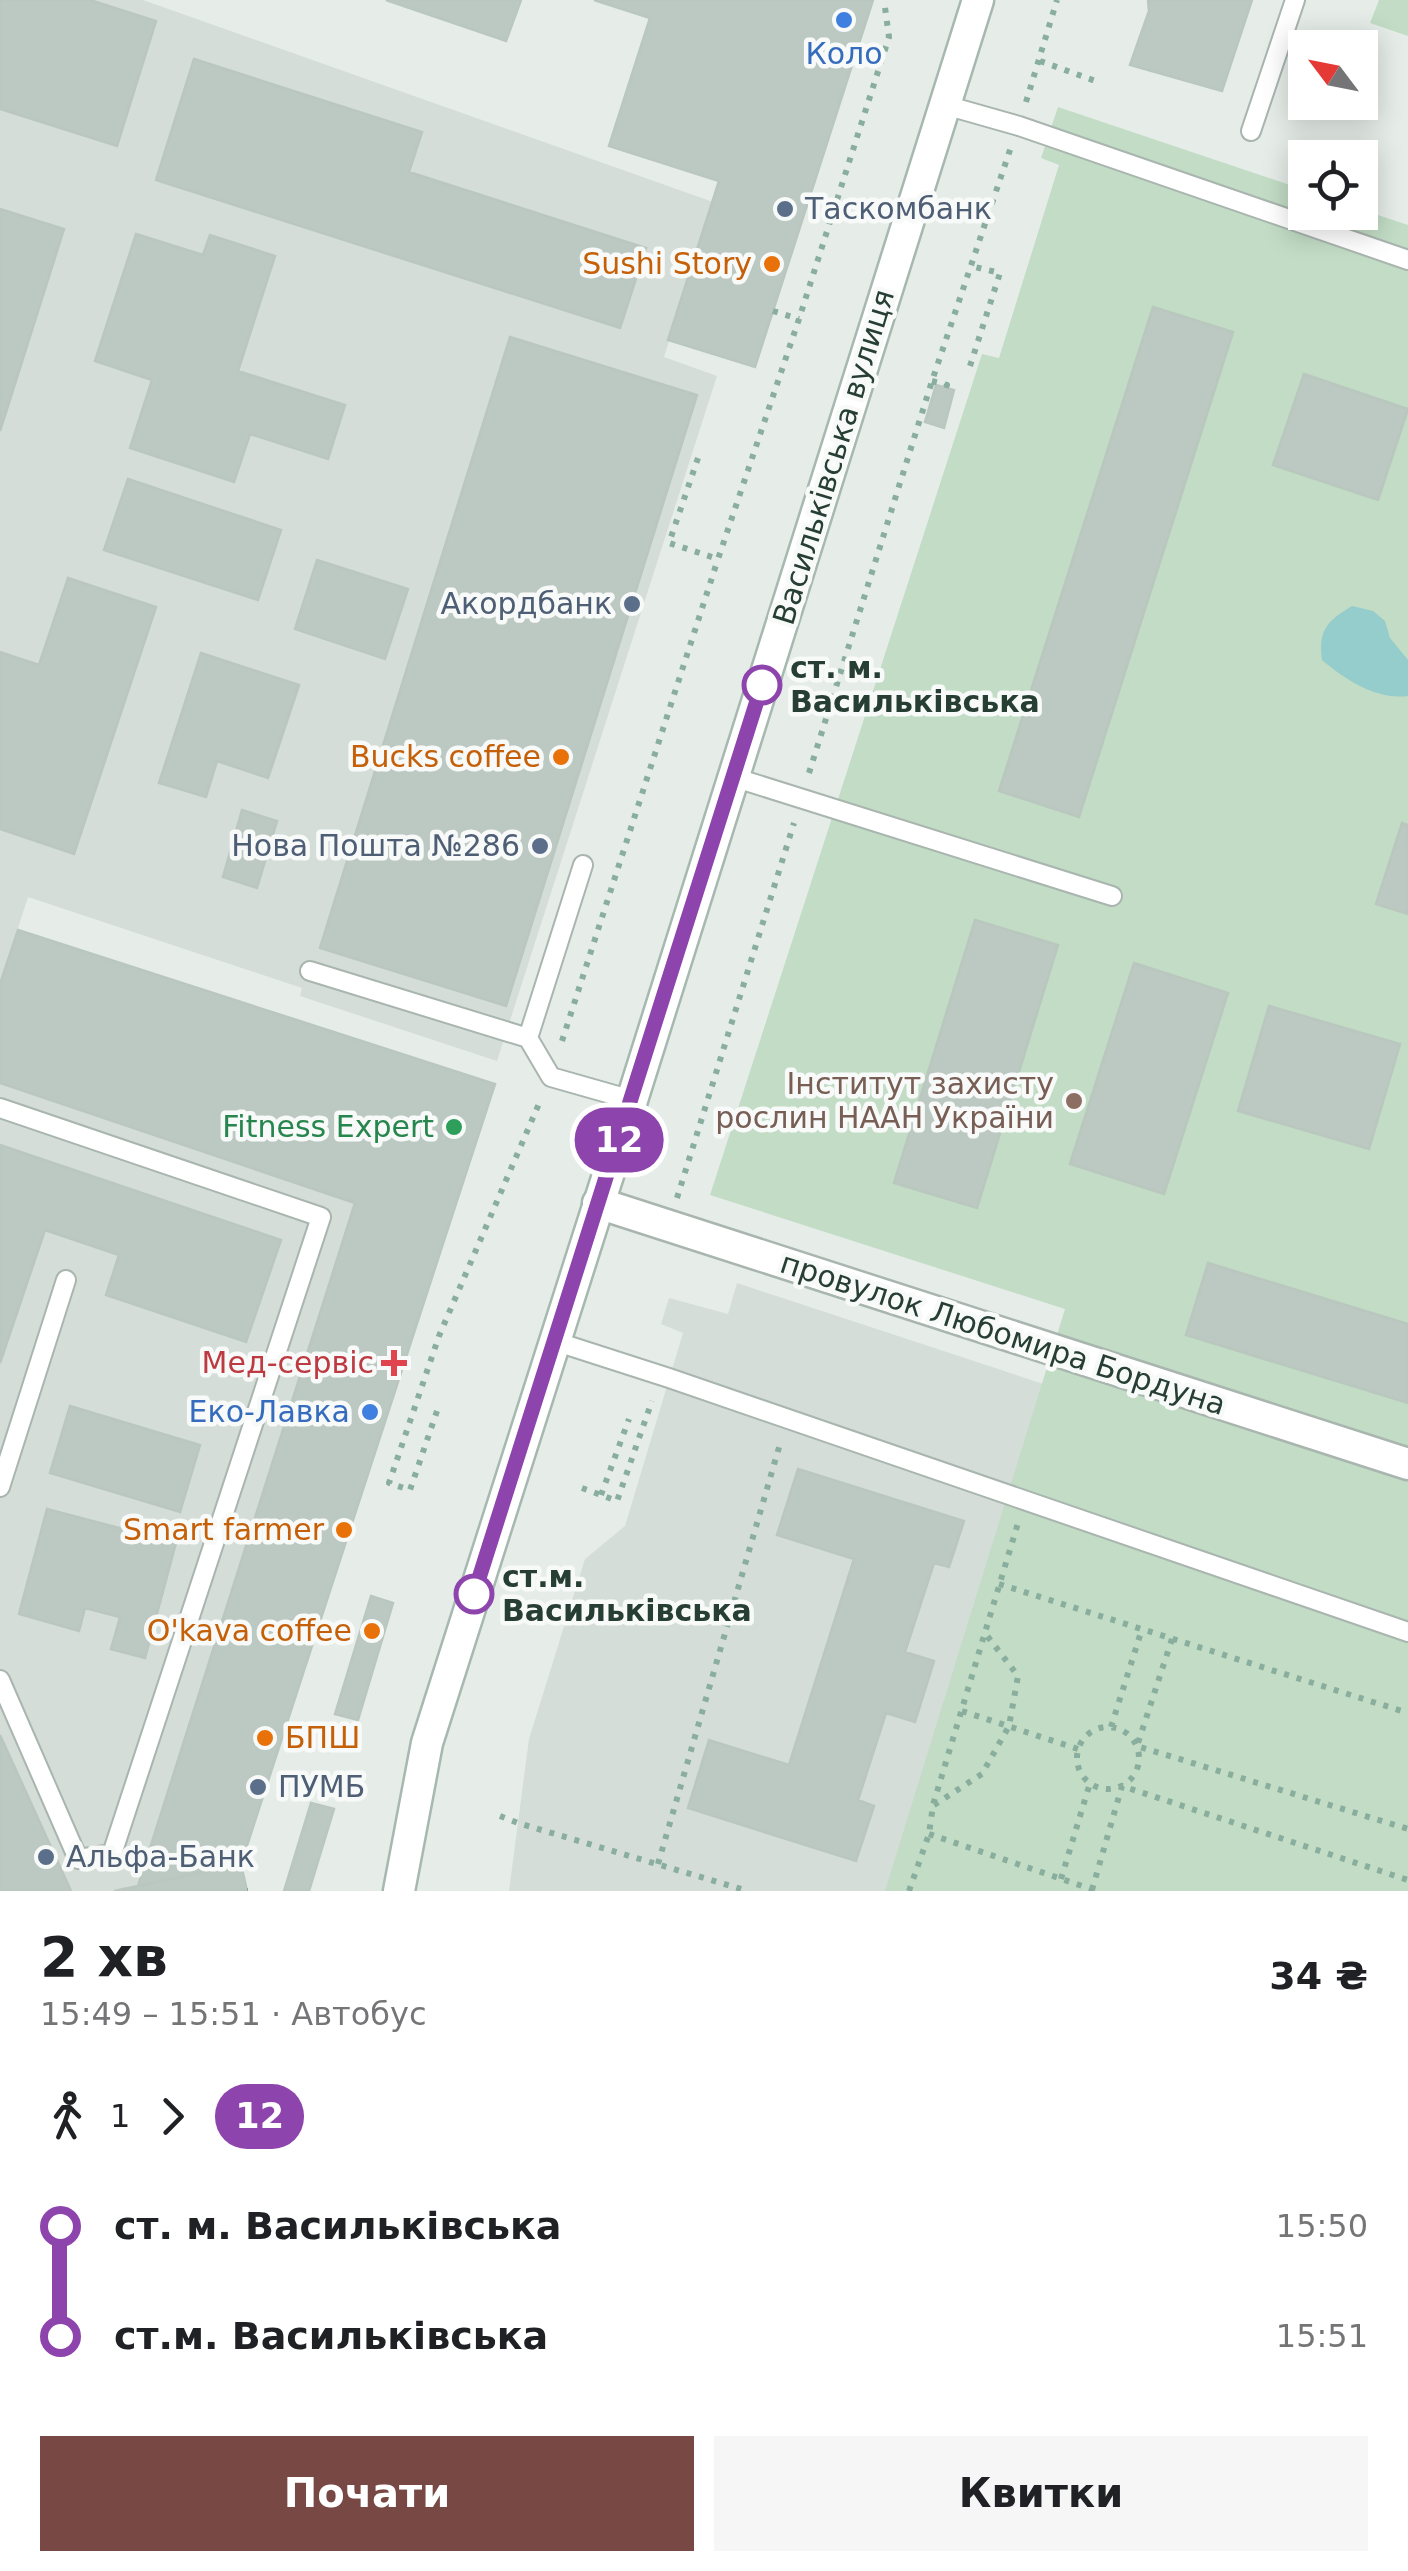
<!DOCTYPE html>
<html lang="uk">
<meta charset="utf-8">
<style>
body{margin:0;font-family:"DejaVu Sans",sans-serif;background:#f6f6f6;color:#202124;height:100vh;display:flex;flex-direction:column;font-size:38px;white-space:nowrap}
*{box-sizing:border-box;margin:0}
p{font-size:32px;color:#757577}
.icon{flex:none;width:55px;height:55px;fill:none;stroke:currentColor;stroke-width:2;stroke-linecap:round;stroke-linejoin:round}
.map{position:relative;height:1891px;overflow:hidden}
.details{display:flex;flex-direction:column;background:#fff;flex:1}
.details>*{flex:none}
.badge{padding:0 20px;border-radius:32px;font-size:35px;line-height:65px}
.needle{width:65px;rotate:302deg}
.tools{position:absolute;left:1288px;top:30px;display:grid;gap:20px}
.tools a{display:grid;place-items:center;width:90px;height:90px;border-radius:0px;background:#fff;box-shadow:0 5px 25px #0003;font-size:50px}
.map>.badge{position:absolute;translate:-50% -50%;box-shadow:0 0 0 5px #fff}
.legs{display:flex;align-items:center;gap:15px;height:110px;padding:0 40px;font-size:32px}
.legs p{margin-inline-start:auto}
.headline{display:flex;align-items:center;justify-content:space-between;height:170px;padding:0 40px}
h1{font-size:55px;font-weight:600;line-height:75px}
.cta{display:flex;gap:20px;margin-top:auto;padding:20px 40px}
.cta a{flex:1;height:115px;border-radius:0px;background:#784845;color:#fff;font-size:40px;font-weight:600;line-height:115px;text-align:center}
.cta a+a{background:#f6f6f6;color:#202124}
ul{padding:0 40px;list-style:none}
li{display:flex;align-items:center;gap:35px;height:110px;font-size:38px}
li i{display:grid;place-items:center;width:15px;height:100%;margin:0 12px;background:currentColor}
li i::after{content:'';width:25px;height:25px;margin:-12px;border:8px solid;border-radius:50%;background:#fff}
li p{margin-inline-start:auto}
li:first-child i{background:linear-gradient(#0000 50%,currentColor 0)}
li:last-child i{background:linear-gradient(currentColor 50%,#0000 0)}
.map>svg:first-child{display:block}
.built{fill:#d4ddd8}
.green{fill:#c2dcc5}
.water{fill:#95cccc}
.building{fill:#bcc8c2;stroke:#b9c7bf;stroke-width:2.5}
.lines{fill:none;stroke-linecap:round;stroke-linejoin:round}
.service-casing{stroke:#a9b5af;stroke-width:22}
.minor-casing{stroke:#a9b5af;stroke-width:35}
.secondary-casing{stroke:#a6b8af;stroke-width:35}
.path{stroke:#8aae9d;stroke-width:6;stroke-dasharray:5 8;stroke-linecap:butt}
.service{stroke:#fff;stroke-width:18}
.minor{stroke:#fff;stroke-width:30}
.secondary{stroke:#fff;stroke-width:30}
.line-1-casing{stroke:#fff;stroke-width:22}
.line-1{stroke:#8e44ad;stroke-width:15}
.shop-dot{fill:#3f7fe0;stroke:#f7faf8;stroke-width:4}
.service-dot{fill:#5c6f8a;stroke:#f7faf8;stroke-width:4}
.food-dot{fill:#e8710a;stroke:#f7faf8;stroke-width:4}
.stop-1-dot{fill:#fff;stroke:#8e44ad;stroke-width:5}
.education-dot{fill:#8d6e63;stroke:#f7faf8;stroke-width:4}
.leisure-dot{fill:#2e9e5b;stroke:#f7faf8;stroke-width:4}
.health-dot{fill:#e0444e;stroke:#f7faf8;stroke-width:4}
.labels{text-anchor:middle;stroke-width:9;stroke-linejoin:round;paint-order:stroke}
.shop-label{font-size:30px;fill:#366cbe;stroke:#f7faf8}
.service-label{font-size:30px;fill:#4e5e75;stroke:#f7faf8;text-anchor:start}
.food-label{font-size:30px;fill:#c56008;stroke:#f7faf8;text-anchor:end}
.street-label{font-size:30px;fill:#273e34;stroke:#f7faf8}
.stop-label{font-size:30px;font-weight:bold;fill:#273e34;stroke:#f7faf8;text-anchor:start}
.education-label{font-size:30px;fill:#785e54;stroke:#f7faf8;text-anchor:end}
.leisure-label{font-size:30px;fill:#27864d;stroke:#f7faf8;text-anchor:end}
.health-label{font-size:30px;fill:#be3a42;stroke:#f7faf8;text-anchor:end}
</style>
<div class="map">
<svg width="1408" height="1891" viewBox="0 0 1408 1891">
<rect width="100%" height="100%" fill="#e6ede9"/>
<path class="built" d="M0 0H143L713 202 664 357 717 376 497 1061 300 996 302 988 28 897 0 984Z
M0 1083 355 1203 138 1886 114 1891H71L0 1735Z
M737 1283 1408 1504V1891H509L529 1739 585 1559 625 1526 683 1333 661 1324 669 1298 728 1314Z"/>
<path class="green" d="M1379 0H1408V36L1370 23Z
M1058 107 1305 190V212H1360V209L1408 225V1891H885L1065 1309 710 1195 982 354 999 358 1059 165 1041 158Z"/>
<path class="water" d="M1352 606 1373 611 1385 621 1390 638 1408 660V696C1376 700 1346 680 1322 660 1318 630 1327 621 1352 606Z"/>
<path class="building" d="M0 0H90L156 21 117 146 0 109Z
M386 0H521L506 41Z
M594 0H873L755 367 668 340 719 181 609 146 650 18Z
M1148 0H1252L1222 91 1130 65 1149 11Z
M194 59 422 132 409 172 646 248 620 328 156 180Z
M0 209 64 229 0 431Z
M136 234 203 255 210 235 275 256 238 371 345 405 328 459 250 434 234 482 130 448 152 380 95 361Z
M1153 307 1233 332 1079 817 999 791Z
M510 337 697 395 506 1006 320 948Z
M1304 374 1408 409 1378 500 1273 465Z
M936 385 954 390 944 428 925 422Z
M128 479 281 530 258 600 104 550Z
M317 560 408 589 385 659 295 629Z
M68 578 156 607 74 854 0 829V652L39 665Z
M201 653 299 685 268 778 217 761 206 797 159 783Z
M242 810 277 821 257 888 223 877Z
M1402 823 1408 825V914L1376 904Z
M975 920 1058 945 977 1208 894 1183Z
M18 930 495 1084 241 1864 138 1886 355 1203 0 1083V984Z
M1134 963 1228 993 1164 1194 1070 1164Z
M1269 1006 1400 1044 1369 1149 1238 1111Z
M0 1145 281 1240 246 1342 106 1295 119 1255 45 1230 0 1363Z
M1208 1263 1408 1324V1403L1186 1335Z
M70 1406 200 1445 180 1512 50 1473Z
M798 1469 964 1521 949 1567 934 1563 905 1652 934 1661 915 1722 886 1713 858 1800 874 1806 856 1861 688 1808 709 1740 789 1765 854 1559 777 1535Z
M47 1509 176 1543 145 1658 111 1649 120 1617 85 1608 79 1631 19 1614Z
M371 1596 393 1603 358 1720 335 1714Z
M0 1735 71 1891H0Z
M311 1803 334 1809 309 1891H284Z
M241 1864 247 1891H114L138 1886Z"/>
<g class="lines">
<defs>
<path id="service" d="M945 105 1019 126 1408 260
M1251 131 1295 0
M733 777 1112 896
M583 865 528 1038 551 1077 632 1100
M310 971 528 1038
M0 1108 321 1217 112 1854 78 1859 0 1680
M554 1341 669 1378 1408 1632
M0 1487 66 1280"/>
<path id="minor" d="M598 1203 1408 1464"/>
<path id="secondary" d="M399 1891 427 1743 632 1100 978 0"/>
</defs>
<use href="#service" class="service-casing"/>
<use href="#minor" class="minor-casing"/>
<use href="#secondary" class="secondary-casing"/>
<path class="path" d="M1040 61 1101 83
M1026 102 1057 0
M773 311 799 319
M970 366 1000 273 971 266
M932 381 947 385 945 388
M698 458 669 543 718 559 799 319 889 37 884 0
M809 773 932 381 1011 147
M562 1041 718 559
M677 1198 794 823
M437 1411 410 1490 389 1483 439 1336 541 1099
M582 1488 617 1501 652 1401
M601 1495 629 1419
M999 1584 1408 1713
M1172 1639 1137 1746 1408 1829
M962 1711 1078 1749
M1077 1758a31 31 0 1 1 62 0a31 31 0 1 1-62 0Z
M1111 1727 1142 1629
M934 1805 982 1774 1009 1726 1018 1676 985 1633
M500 1816 518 1823 748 1891
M929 1834 1097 1891
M658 1864 780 1444
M1061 1879 1090 1783
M1092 1890 1122 1786 1408 1880
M247 1891H248
M909 1891 929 1834 933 1805 1018 1523"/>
<use href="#service" class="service"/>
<use href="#minor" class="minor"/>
<use href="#secondary" class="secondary"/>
</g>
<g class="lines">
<defs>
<path id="line-1" d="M474 1594 762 685"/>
</defs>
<use href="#line-1" class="line-1-casing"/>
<use href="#line-1" class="line-1"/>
</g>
<g class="shop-dot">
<circle cx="844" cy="20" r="10"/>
<circle cx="370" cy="1412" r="10"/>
</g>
<g class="service-dot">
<circle cx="785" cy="209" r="10"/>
<circle cx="632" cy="604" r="10"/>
<circle cx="540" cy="846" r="10"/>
<circle cx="258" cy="1787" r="10"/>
<circle cx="46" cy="1857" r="10"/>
</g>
<g class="food-dot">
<circle cx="772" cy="264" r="10"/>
<circle cx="561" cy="757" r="10"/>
<circle cx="344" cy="1530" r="10"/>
<circle cx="372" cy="1631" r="10"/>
<circle cx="265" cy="1738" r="10"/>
</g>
<g class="stop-1-dot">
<circle cx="762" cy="685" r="18"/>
<circle cx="474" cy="1594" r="18"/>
</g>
<circle class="education-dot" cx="1074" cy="1101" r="10"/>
<circle class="leisure-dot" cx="454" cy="1127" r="10"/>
<path class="health-dot" d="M389 1348h10v10h10v10h-10v10h-10v-10h-10v-10h10z"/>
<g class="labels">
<g class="shop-label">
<text x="844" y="64">Коло</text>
<text x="350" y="1422" text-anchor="end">Еко-Лавка</text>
</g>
<g class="service-label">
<text x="805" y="219">Таскомбанк</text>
<text x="612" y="614" text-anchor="end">Акордбанк</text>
<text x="520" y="856" text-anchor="end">Нова Пошта №286</text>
<text x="278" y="1797">ПУМБ</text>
<text x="66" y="1867">Альфа-Банк</text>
</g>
<g class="food-label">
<text x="752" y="274">Sushi Story</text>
<text x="541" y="767">Bucks coffee</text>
<text x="324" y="1540">Smart farmer</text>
<text x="352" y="1641">O'kava coffee</text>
<text x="285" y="1748" text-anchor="start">БПШ</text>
</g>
<g class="street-label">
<text transform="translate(834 457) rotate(-73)" y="10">Васильківська вулиця</text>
<text transform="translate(1003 1334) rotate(18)" y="10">провулок Любомира Бордуна</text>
</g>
<g class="stop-label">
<text x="790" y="678">ст. м.<tspan x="790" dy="34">Васильківська</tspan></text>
<text x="502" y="1587">ст.м.<tspan x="502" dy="34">Васильківська</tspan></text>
</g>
<g class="education-label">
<text x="1054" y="1094">Інститут захисту<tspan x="1054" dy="34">рослин НААН України</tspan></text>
</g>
<g class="leisure-label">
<text x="434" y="1137">Fitness Expert</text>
</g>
<g class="health-label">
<text x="374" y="1373">Мед-сервіс</text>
</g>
</g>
</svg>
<div class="tools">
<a><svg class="needle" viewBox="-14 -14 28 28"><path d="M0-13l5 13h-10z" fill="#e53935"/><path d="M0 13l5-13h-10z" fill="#757577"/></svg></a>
<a><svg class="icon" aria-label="locate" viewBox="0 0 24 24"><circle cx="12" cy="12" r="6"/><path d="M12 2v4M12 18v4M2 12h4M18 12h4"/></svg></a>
</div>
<b class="badge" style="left:619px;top:1140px;background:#8e44ad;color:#fff">12</b>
</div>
<section class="details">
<div class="headline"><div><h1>2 хв</h1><p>15:49 – 15:51 · Автобус</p></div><b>34 ₴</b></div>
<div class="legs"><svg class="icon" aria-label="walk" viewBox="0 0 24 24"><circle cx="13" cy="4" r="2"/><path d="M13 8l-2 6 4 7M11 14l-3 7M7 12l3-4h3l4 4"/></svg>1<svg class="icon" aria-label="forward" viewBox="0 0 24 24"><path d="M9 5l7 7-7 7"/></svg><b class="badge" style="background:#8e44ad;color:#fff">12</b></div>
<ul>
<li><i style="color:#8e44ad"></i><b>ст. м. Васильківська</b><p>15:50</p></li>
<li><i style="color:#8e44ad"></i><b>ст.м. Васильківська</b><p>15:51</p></li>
</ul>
<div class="cta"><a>Почати</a><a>Квитки</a></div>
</section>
